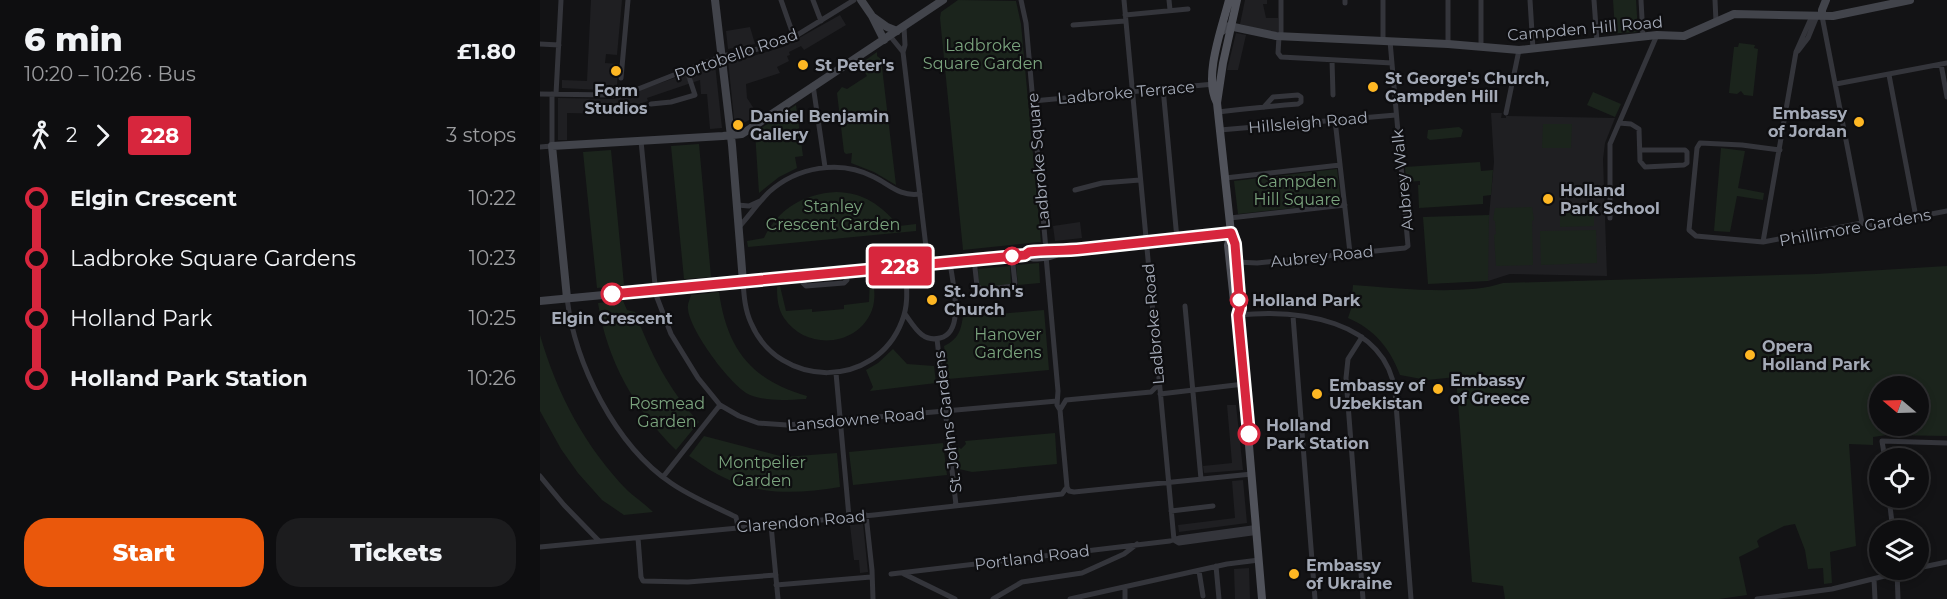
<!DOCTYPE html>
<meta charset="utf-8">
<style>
body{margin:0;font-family:Montserrat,sans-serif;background:#1c1c1e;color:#f1f3f6;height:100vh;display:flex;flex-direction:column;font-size:22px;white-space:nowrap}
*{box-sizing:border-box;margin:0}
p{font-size:20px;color:#9b9c9f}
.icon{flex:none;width:33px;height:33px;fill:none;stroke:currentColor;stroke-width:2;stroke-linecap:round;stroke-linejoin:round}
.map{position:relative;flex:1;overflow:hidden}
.details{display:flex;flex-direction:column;background:#0e0e10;width:540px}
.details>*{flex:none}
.badge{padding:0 12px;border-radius:4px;font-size:21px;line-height:39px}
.needle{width:39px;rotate:289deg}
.tools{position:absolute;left:1329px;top:376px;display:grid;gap:12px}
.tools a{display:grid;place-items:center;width:60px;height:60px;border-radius:50%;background:#0e0e10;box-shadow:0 3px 9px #0003,0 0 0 2px #2e2e30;font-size:30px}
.map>.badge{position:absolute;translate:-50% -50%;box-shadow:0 0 0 3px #fff}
.legs{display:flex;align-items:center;gap:9px;height:66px;padding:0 24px;font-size:20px}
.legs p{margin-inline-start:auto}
.head{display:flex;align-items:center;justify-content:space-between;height:102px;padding:0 24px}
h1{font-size:33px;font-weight:800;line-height:45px}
.button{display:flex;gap:12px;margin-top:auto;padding:12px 24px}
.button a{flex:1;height:69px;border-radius:24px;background:#ea580c;color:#fff;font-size:24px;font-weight:800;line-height:69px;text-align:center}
.button a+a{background:#1c1c1e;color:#f1f3f6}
ul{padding:0 24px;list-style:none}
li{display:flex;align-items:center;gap:21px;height:60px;font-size:22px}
li i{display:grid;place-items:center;width:9px;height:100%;margin:0 8px;background:currentColor}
li i::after{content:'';width:15px;height:15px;margin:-8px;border:4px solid;border-radius:50%;background:#0e0e10}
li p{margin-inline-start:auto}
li:first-child i{background:linear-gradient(#0000 50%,currentColor 0)}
li:last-child i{background:linear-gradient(currentColor 50%,#0000 0)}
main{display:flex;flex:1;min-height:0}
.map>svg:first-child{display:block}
.built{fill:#1f1f22}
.green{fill:#1b241c;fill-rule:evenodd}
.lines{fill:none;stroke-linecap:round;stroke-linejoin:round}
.street-tunnel{stroke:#303135;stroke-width:5;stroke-dasharray:5 2.5;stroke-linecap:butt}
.street{stroke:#34353b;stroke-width:5}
.secondary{stroke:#42444b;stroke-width:8}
.primary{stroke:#50525a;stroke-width:8}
.line-1-casing{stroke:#fff;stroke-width:14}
.line-1{stroke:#d7263d;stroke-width:9}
.poi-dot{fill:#feb723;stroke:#0e0e10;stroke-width:2}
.stop-1-dot{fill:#fff;stroke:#d7263d;stroke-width:3}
.labels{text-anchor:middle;stroke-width:4.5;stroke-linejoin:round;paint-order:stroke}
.street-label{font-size:16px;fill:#a4aab7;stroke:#0e0e10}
.park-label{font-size:16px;fill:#7aa37d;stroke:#0e0e10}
.poi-label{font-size:16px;font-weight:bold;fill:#a4aab7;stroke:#0e0e10;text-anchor:start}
.stop-label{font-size:16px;font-weight:bold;fill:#a4aab7;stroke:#0e0e10;text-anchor:start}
</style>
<main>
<section class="details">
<div class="head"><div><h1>6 min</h1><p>10:20 – 10:26 · Bus</p></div><b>£1.80</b></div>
<div class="legs"><svg class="icon" aria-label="walk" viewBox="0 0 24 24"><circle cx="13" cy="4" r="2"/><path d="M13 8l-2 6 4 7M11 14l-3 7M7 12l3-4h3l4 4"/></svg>2<svg class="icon" aria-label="forward" viewBox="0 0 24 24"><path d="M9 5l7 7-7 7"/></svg><b class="badge" style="background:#d7263d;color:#fff">228</b><p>3 stops</p></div>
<ul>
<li><i style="color:#d7263d"></i><b>Elgin Crescent</b><p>10:22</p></li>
<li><i style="color:#d7263d"></i><span>Ladbroke Square Gardens</span><p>10:23</p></li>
<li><i style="color:#d7263d"></i><span>Holland Park</span><p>10:25</p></li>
<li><i style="color:#d7263d"></i><b>Holland Park Station</b><p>10:26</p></li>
</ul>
<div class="button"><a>Start</a><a>Tickets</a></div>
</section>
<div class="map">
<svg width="1407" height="599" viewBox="0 0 1407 599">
<rect width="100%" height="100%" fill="#131315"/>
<path class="built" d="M51 0H82L77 55 66 54 65 63 78 64 77 87 75 89 61 90 22 88V80L47 81Z
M705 0H727V4H723L726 18H738V32H731L700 24Z
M300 15 306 25 264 50 261 46 249 52 250 55 247 56 249 61 237 67 240 73 206 84 207 98 218 115 195 128 188 60 203 59 243 47Z
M210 27 215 44 188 49 186 31Z
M696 33 706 35 698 70H687Z
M175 64 182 128 170 129 167 94H161L160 80 107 98 108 101 74 114 27 113V140H18V98L74 99Z
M951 113H962L961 118H966V116L1075 118 1065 143 1063 159 1067 276 970 274 948 281V227L954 162Z
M540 222 542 238 515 241 513 226Z
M687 405H696L703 470 664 473 663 466 692 463Z
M703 480 707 523 639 532 638 525 695 518 692 481Z
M323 524 328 572 320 573 319 560H314L310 525Z
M709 568 710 599H695L694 569Z"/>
<path class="green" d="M418 0 476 1 481 24 501 242H499L423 250 400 18 401 12Z
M1073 0H1096L1098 32 1062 34 1061 27 1067 24V30H1075Z
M1199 43 1215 45 1214 48 1218 49 1213 96 1204 95 1201 91 1197 94 1189 93 1194 47H1198Z
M337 52V56L341 59 356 185 334 172 311 163 312 153 306 154 304 152 297 93 302 87 307 89 327 76 320 64Z
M1053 92 1081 104 1075 117 1047 105Z
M256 105 263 156 255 157 257 168 239 177 219 193 215 132Z
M1003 124H1032L1031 148H1002Z
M919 127 923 130 921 137 890 140 887 138 888 130Z
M159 144 171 277 144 279 131 146Z
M1181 148 1205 151 1198 188 1224 193 1223 200 1197 196 1190 232 1174 231Z
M71 150 84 285 57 288 43 152Z
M940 162 941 171 953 170 951 195 943 196V204L879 208 878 185H880V181L866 182 865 167Z
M797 169 801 203 698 214 694 181Z
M296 192C323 192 342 206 359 226L376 224V231L208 247 207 241 224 238C238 209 263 194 296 192Z
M1020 206H1054V226L1020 227Z
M992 207 994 220 992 221 993 265 956 266 954 235 956 234 955 221 953 220 955 208Z
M949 215 948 281 888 284 883 217Z
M1056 230 1057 263 1001 265 1000 231Z
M499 263 500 283 478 285 476 265Z
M470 266 471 284 442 288 439 286 438 269Z
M1407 266V436L1347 435 1333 437V445L1309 444 1316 546 1290 552 1292 583 1284 584 1283 568 1268 569 1265 550 1255 524 1244 526 1220 538 1217 541 1219 547 1199 557 1207 595 1179 599H965L963 586 932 582 916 377 887 380 860 375C850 348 834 329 808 318L811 309 813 285C855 288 925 296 963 283L1276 274ZM1340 387H1378V426H1340Z
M333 277C334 288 336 299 332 310 318 347 266 351 244 318 238 309 237 298 237 287L240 286 246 311 272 309V312L304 309V305L329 302 330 278Z
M179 292C187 349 211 380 267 396L266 399C246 400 229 402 210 395 191 387 149 329 148 309 147 304 150 299 151 295Z
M83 301 87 310 95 312C110 352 129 391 159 422L136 450C95 410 67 361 58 303Z
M504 310 509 370 408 379 404 346C418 340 422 329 423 314H425L426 317 437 316Z
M0 335C17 394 45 447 88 491 96 498 105 504 113 512L84 515 62 500 38 473 21 449 0 411Z
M353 349 367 364 394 366 396 383 330 391 333 387 326 370 338 363Z
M515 433 517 464 432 472 419 469 416 445 421 449 426 444 425 441Z
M164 436 244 457 297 453 300 487C256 494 217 496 177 474 167 469 159 462 149 456Z
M403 443 407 475 313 485 309 452Z"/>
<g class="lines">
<path class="street-tunnel" d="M148 74 150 80"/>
<path class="street" d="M241 0 254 37
M273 0 281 21
M481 0 486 23 506 250
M584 0 634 540
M629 0 630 10
M741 0V37
M805 0V3
M843 0V41
M941 0V47
M990 0 993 49
M1054 0 1057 42
M1101 0 1103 37
M1175 0 1176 22
M585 15 648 9
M1282 16 1322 223
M533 25 585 21
M364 27 365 45 363 52 388 264
M350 36 363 52
M739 37 738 53 741 57 852 63
M0 44 19 45
M908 44V0
M1258 51 1268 38 1277 16
M792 60 793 95
M1401 64 1407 97
M1349 75 1376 217
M81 78 88 0
M1296 84 1407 63
M273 85 285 167
M623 88 637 239
M0 94 72 95 93 91 182 56 218 49 254 37 314 0
M16 94 21 0
M493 101 674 84
M111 104 131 102 155 95 150 80
M678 112C704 109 731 106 758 104L761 102V97L758 95 733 97 724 107
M966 113 979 50
M795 120 810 253
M1079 123 1091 124 1099 129 1100 161 1105 167 1144 165 1147 163V152L1145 150H1101
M680 130 856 115
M101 141 116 295 131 334 158 378 180 405 199 416 218 423 247 425 517 401
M0 147 12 146V94
M1240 150 1202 145 1160 143 1157 148 1149 230 1156 236 1223 242 1322 223 1329 226 1407 211
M685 178 800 165
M535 190 562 183 600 180
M197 205 209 206 220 201
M690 218 805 205
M1070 218V144L1117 35
M199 227C209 216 218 203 229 192 257 167 300 159 334 177 350 185 360 197 380 194
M1223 242 1256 52 1272 16
M434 259 437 286 443 290 473 286 475 283 472 256
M696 262 717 263 865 248 868 246 850 41
M262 277 263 283 266 286 304 283 307 280 306 272
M203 282C204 296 205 310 211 323 239 389 336 390 362 321 368 306 367 292 366 276
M27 298C35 364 75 445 131 483 151 497 174 506 196 517L198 527
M645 306 661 479
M365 314C374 326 382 343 400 338 426 332 412 281 410 262
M698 315C758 309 844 319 855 391L871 599
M753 316 775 599
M822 337 808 359 806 378 823 599
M397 339 416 505
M296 373 309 517
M620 394 704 384
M520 410 526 400 611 392 619 384
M1345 459 1342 441 1407 443
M0 476 24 505 59 541
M123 477 180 405
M527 487 529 491 534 492 712 474
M1349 498 1353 531
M631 511 673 506
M326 515 332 570 333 599
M231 525 238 599
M98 538 101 577 103 581 148 582 236 575
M634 540 639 543 712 533 717 530
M0 547 334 515 522 494 527 487 520 410 517 405 518 391 506 256
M676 566 679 599
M1378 568 1407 562
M659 571 663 596
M1357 571 1358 599
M351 574 630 541 639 538 712 528 717 530
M364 574 415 599
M1334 579 1335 599
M236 585 331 577
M585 587V599
M453 599 482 582 542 573 584 554 597 544
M530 599 687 564 719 560
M1217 599 1292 589 1369 570"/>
<path class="secondary" d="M175 0 192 145 203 282
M321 0 332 16 344 40
M1282 16V10L1286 0
M333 17 347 27 357 31
M682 31 689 26 736 36 908 44 979 50 1117 35 1144 36 1194 14 1293 16 1370 0
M485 255C494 260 514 257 521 251
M27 298 12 146 183 136 202 134 403 0
M0 301 485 255 489 252C507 250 523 251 541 249L691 233"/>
<path class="primary" d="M697 0 683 63 677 103 691 233 695 244 700 307 698 315 722 599
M677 103C663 77 682 28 689 0
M691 234 688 245 694 301"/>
</g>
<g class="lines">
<defs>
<path id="line-1" d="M72 294 485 255 489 252C507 250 523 251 542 249L691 233 695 244 700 308 698 315 709 434"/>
</defs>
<use href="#line-1" class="line-1-casing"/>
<use href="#line-1" class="line-1"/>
</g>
<g class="poi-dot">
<circle cx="263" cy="65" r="6"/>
<circle cx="76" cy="71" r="6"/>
<circle cx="833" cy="87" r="6"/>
<circle cx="1319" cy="122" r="6"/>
<circle cx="198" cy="125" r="6"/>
<circle cx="1008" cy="199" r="6"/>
<circle cx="392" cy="300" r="6"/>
<circle cx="1210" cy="355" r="6"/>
<circle cx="898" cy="389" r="6"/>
<circle cx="777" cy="394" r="6"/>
<circle cx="754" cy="574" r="6"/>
</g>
<g class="stop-1-dot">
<circle cx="472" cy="256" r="8"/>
<circle cx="72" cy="294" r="10"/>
<circle cx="699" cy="300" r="8"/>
<circle cx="709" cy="434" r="10"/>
</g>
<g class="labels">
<g class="street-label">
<text transform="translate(1045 28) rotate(-5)" y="6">Campden Hill Road</text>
<text transform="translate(196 54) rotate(-19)" y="6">Portobello Road</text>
<text transform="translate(586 92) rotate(-5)" y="6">Ladbroke Terrace</text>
<text transform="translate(768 122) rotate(-5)" y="6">Hillsleigh Road</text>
<text transform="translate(498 161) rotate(-95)" y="6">Ladbroke Square</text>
<text transform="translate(862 180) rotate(-96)" y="6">Aubrey Walk</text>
<text transform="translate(1315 227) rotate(-10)" y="6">Phillimore Gardens</text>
<text transform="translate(782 256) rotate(-6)" y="6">Aubrey Road</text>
<text transform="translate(613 324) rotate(-95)" y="6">Ladbroke Road</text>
<text transform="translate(316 419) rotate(-5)" y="6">Lansdowne Road</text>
<text transform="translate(407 422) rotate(-97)" y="6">St. Johns Gardens</text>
<text transform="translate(261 521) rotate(-5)" y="6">Clarendon Road</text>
<text transform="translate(492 557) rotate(-7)" y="6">Portland Road</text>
</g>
<g class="park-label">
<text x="443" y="51">Ladbroke<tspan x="443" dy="18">Square Garden</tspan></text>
<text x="757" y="187">Campden<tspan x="757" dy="18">Hill Square</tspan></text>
<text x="293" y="212">Stanley<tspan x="293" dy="18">Crescent Garden</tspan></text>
<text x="468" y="340">Hanover<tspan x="468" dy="18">Gardens</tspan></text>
<text x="127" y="409">Rosmead<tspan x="127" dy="18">Garden</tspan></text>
<text x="222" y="468">Montpelier<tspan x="222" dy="18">Garden</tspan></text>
</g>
<g class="poi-label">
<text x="275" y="71">St Peter's</text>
<text x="845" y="84">St George's Church,<tspan x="845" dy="18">Campden Hill</tspan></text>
<text x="76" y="96" text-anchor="middle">Form<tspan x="76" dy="18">Studios</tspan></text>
<text x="1307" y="119" text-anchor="end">Embassy<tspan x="1307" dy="18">of Jordan</tspan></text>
<text x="210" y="122">Daniel Benjamin<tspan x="210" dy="18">Gallery</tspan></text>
<text x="1020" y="196">Holland<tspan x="1020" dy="18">Park School</tspan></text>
<text x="404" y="297">St. John's<tspan x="404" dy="18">Church</tspan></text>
<text x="1222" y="352">Opera<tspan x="1222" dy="18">Holland Park</tspan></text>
<text x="910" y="386">Embassy<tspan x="910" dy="18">of Greece</tspan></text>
<text x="789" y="391">Embassy of<tspan x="789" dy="18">Uzbekistan</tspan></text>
<text x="766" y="571">Embassy<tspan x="766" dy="18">of Ukraine</tspan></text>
</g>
<g class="stop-label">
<text x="712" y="306">Holland Park</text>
<text x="72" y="324" text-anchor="middle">Elgin Crescent</text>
<text x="726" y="431">Holland<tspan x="726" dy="18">Park Station</tspan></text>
</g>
</g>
</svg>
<div class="tools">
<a><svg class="needle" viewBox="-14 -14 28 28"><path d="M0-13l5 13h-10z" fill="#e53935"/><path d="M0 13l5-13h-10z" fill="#9b9c9f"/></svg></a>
<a><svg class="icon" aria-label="locate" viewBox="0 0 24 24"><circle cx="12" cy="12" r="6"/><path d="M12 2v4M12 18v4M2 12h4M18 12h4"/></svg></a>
<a><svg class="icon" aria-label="layers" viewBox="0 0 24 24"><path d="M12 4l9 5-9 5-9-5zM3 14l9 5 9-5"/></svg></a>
</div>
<b class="badge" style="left:360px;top:266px;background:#d7263d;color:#fff">228</b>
</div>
</main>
